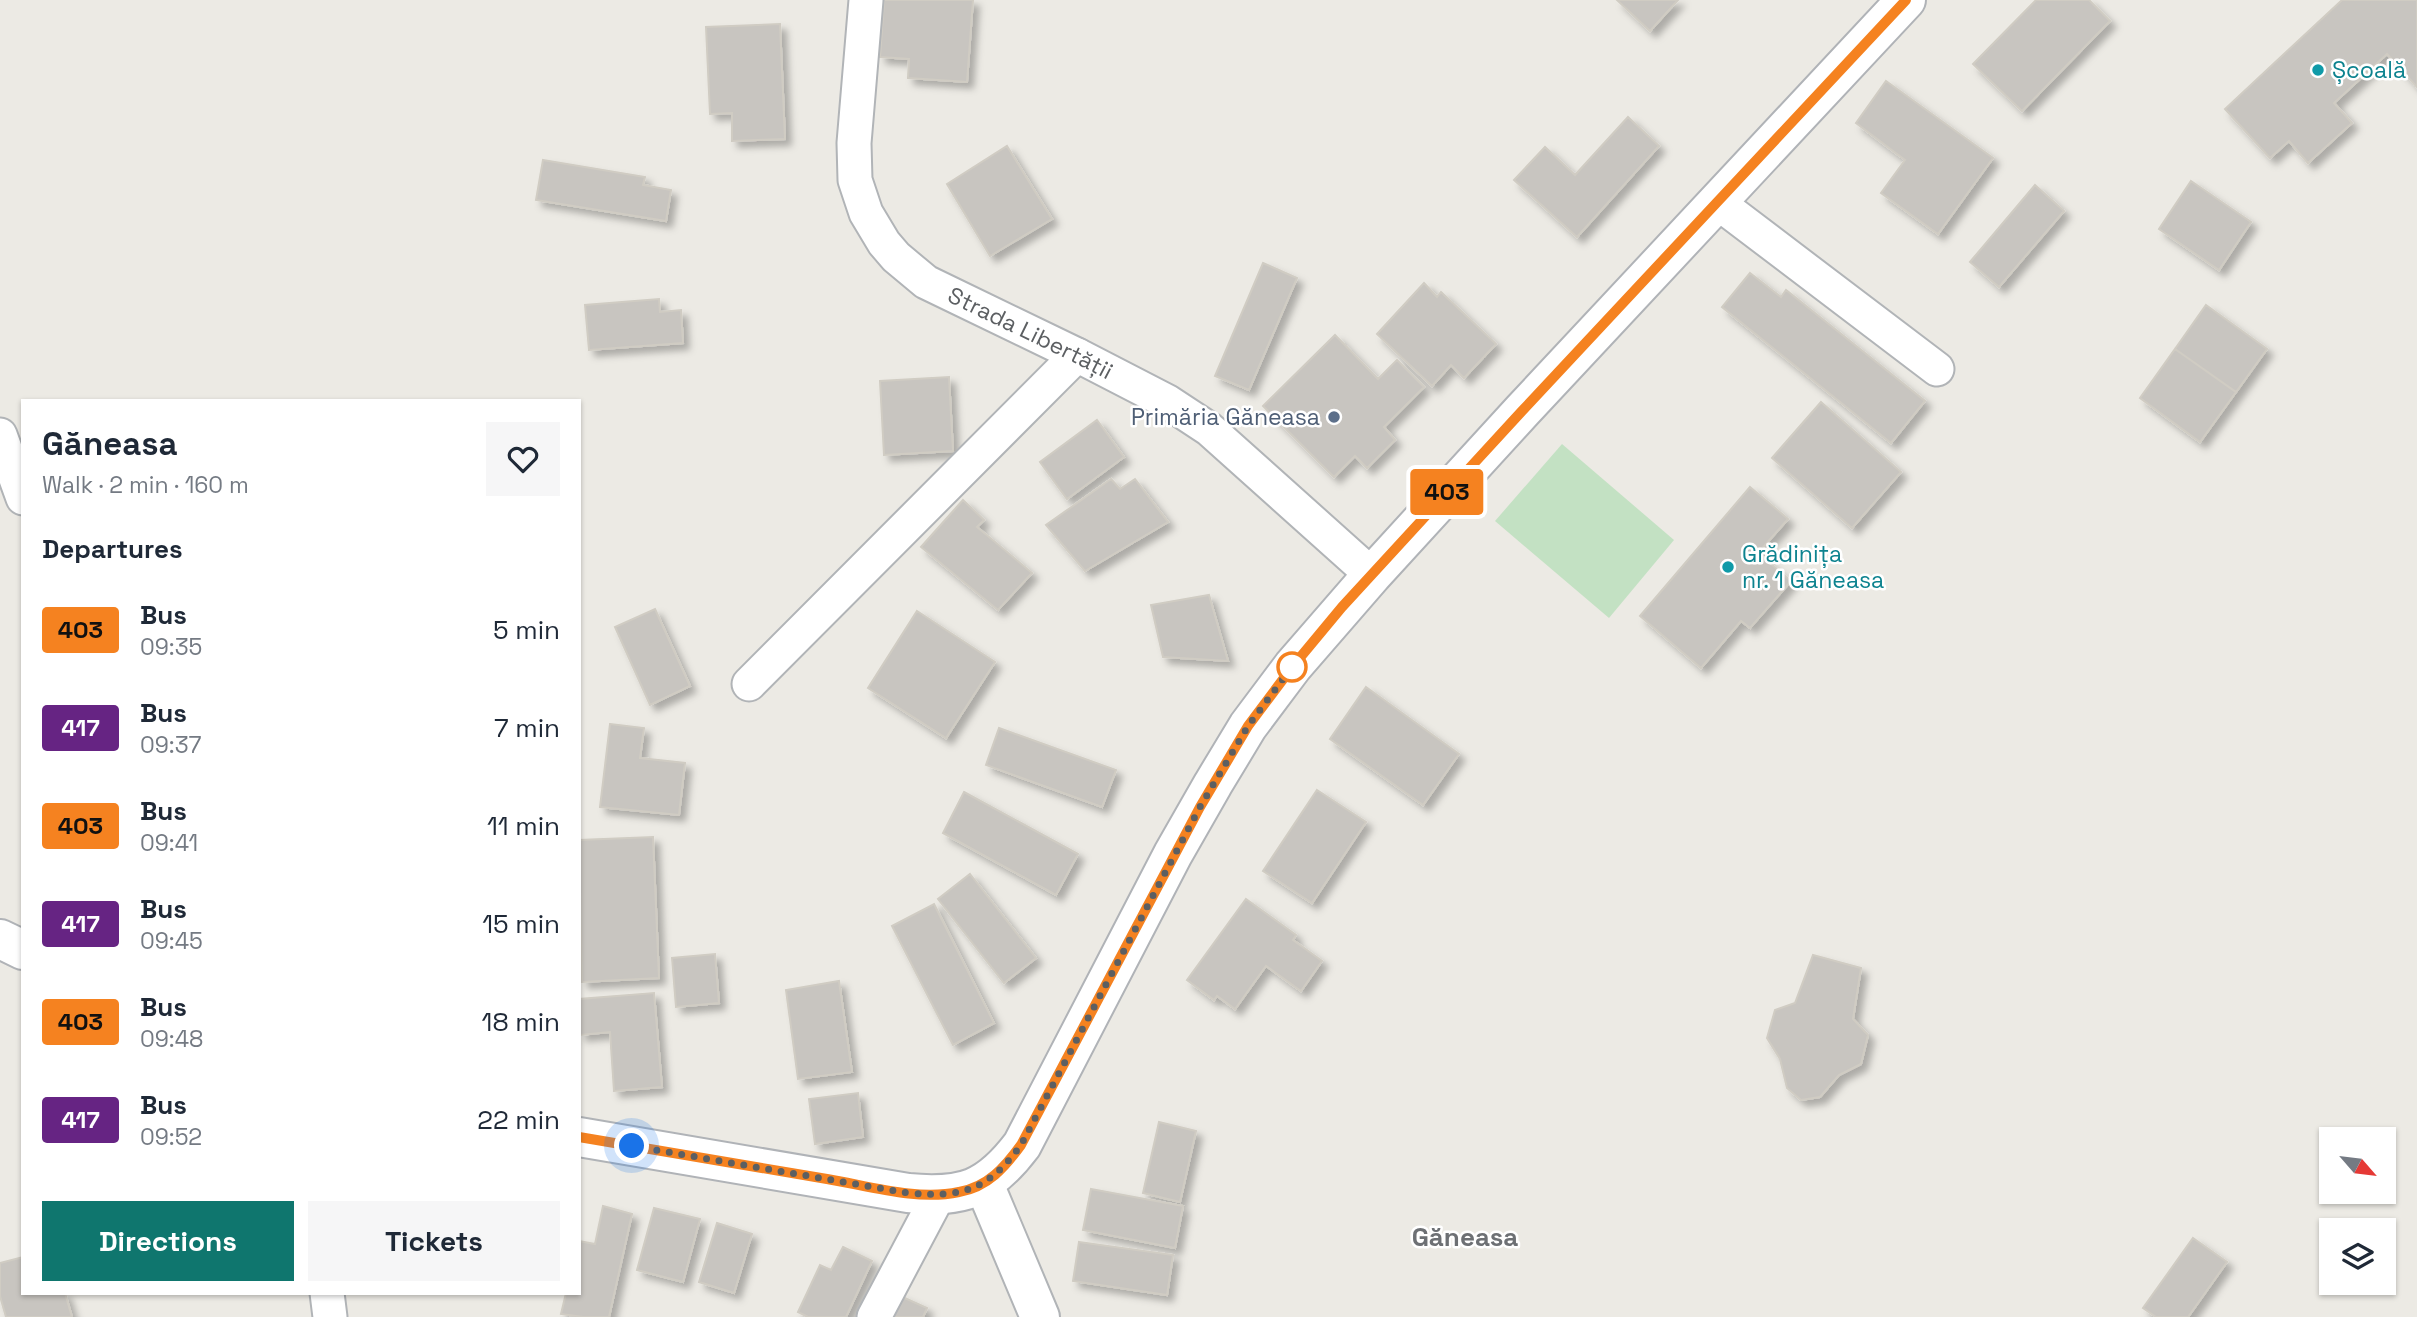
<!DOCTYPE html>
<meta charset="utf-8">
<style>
body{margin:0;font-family:"Space Grotesk",sans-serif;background:#f6f6f7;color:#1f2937;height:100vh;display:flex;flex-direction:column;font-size:26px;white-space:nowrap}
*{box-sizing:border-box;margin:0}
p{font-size:23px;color:#747a83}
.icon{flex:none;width:38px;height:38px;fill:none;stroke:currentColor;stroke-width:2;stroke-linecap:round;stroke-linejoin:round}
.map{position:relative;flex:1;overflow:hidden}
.details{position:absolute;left:21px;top:399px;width:560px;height:896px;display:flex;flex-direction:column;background:#fff;border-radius:0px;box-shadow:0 2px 5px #0004}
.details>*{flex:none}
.badge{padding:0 14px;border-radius:5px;font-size:24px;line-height:46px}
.needle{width:46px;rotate:118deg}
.buttons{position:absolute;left:2319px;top:1127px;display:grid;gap:14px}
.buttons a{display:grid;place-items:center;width:77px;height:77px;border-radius:0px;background:#fff;box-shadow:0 2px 5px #0004;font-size:35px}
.you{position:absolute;width:35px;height:35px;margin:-18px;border:5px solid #fff;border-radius:50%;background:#1a73e8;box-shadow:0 0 0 10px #1a73e833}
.map>.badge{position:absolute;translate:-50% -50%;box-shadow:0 0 0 4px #fff}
h2{padding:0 21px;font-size:26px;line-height:63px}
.round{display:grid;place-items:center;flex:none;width:74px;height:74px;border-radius:0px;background:#f6f6f7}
.summary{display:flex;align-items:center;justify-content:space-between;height:119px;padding:0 21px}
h1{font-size:33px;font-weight:700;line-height:52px}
.cta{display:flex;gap:14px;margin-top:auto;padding:14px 21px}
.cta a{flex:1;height:80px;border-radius:0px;background:#0f766e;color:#fff;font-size:28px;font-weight:700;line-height:80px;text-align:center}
.cta a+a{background:#f6f6f7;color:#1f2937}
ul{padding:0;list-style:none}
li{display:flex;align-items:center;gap:21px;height:98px;padding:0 21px}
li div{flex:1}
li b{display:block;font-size:26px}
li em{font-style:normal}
li .badge{min-width:77px;font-weight:700;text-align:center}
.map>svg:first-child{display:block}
.green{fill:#c3e1c3}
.building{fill:#c8c5c0;stroke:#d0ccc3;stroke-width:2;filter:url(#shadow)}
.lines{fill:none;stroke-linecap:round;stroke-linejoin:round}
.minor-casing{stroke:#b1b4b7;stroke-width:37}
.tertiary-casing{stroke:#b1b4b7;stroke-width:42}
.secondary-casing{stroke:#b0b3b7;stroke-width:42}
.minor{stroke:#fff;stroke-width:33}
.tertiary{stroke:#fff;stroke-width:38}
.secondary{stroke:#fff;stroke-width:38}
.line-casing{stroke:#fff;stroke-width:16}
.line{stroke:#f58220;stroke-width:10}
.walk{stroke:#5c5f62;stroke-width:7;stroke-dasharray:0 12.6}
.culture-dot{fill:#0f9aa8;stroke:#fff;stroke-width:2.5}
.service-dot{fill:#5c6f8a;stroke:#fff;stroke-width:2.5}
.stop-dot{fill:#fff;stroke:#f58220;stroke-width:3.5}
.labels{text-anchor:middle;stroke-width:5;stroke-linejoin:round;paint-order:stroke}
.culture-label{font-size:23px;fill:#0d838f;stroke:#fff;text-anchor:start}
.street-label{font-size:23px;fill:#5c5f62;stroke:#fff}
.service-label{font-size:23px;fill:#4e5e75;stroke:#fff;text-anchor:end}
.quarter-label{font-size:26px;font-weight:bold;fill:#6d7074;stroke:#fff}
</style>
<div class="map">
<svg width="2417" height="1317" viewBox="0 0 2417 1317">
<defs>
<filter id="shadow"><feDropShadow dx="6" dy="6" stdDeviation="3.5" flood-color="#0004"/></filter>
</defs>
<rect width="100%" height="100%" fill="#eceae4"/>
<path class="green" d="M1562 444 1674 540 1609 618 1495 521Z"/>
<path class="building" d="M884 0H973L967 82 908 78 909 59 880 57Z
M1617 0H1678L1650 31Z
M2036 0H2089L2110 21 2022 111 1973 64Z
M2342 0H2417V87L2387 54 2334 103 2352 123 2308 163 2289 141 2270 158 2225 109Z
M780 24 785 139 732 141V113L710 114 706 27Z
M1886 81 1993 158 1938 234 1881 193 1905 160 1856 123Z
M1628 117 1659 146 1577 237 1514 180 1545 147 1575 175Z
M1007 146 1052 219 990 256 947 184Z
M543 160 645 177 643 185 671 190 666 221 536 200Z
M2191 181 2251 222 2219 270 2159 229Z
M2035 185 2064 211 1999 287 1970 262Z
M1263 263 1297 278 1249 390 1215 376Z
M1750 273 1781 297 1786 290 1925 401 1891 443 1722 307Z
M1424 283 1437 297 1441 292 1496 344 1464 378 1451 365 1432 386 1377 334Z
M659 299 660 312 681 310 683 343 589 350 585 305Z
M2206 305 2267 349 2236 392 2175 349Z
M1335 335 1378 379 1397 360 1424 387 1384 427 1395 440 1367 468 1355 456 1334 477 1263 406Z
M2175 349 2236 392 2200 442 2140 398Z
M949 377 953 451 884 455 880 381Z
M1821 402 1901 472 1852 528 1772 458Z
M1097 420 1124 457 1067 499 1040 462Z
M1111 479 1120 489 1135 479 1168 522 1085 571 1046 525Z
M1750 487 1788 519 1758 553 1791 581 1750 628 1741 621 1701 668 1640 616Z
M963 500 984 520 977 527 1032 573 998 610 921 547Z
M1209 595 1228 661 1163 657 1151 605Z
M655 609 690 686 650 705 615 627Z
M917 611 995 662 946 738 868 688Z
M1366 687 1459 754 1423 805 1330 739Z
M610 724 644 728 640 758 685 763 679 815 600 807Z
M999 728 1116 770 1102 807 986 765Z
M1317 790 1366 822 1312 903 1263 871Z
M964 792 1078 854 1056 895 943 833Z
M653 837 659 978 582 982 579 840Z
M970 874 1036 958 1004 983 938 899Z
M1246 899 1296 935 1293 940 1322 961 1301 991 1266 966 1235 1009 1217 996 1214 1000 1187 980Z
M934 904 994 1023 953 1045 892 926Z
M715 954 719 1003 676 1007 672 958Z
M1813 955 1861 968 1853 1019 1868 1035 1861 1064 1839 1075 1820 1097 1801 1100 1787 1088 1780 1059 1767 1038 1775 1010 1795 1003Z
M839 981 852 1072 798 1079 786 990Z
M654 993 662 1087 614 1091 610 1032 580 1035 579 999Z
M858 1093 863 1137 815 1144 809 1099Z
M1159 1122 1196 1131 1180 1202 1143 1193Z
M1091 1189 1183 1206 1175 1248 1083 1230Z
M603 1206 632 1214 609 1317H583L561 1314 566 1293H579V1241L595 1244Z
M654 1208 700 1219 683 1282 637 1270Z
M717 1223 752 1234 734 1293 699 1282Z
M2193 1238 2227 1262 2188 1317H2156L2143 1308Z
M1079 1242 1173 1255 1167 1295 1073 1281Z
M843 1247 872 1261 846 1317H808L798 1312 820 1265 831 1270Z
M23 1257V1293H65L72 1317H6L0 1296V1263Z
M898 1295 927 1308 923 1317H889Z"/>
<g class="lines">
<defs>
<g id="minor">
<path id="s1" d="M866 0 854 143 855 180 866 213 884 243 896 257 926 282 1077 355 1168 402 1209 429 1372 575"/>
<path d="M1717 202 1937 369"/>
<path d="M0 435 23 498"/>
<path d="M749 684 1077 355"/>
<path d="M327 1293 330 1317"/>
<path d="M874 1317 938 1196"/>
</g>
<path id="tertiary" d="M984 1184 1040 1317"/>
<path id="secondary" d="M0 939 23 950
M579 1137 908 1193C963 1198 988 1190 1022 1145L1173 854 1213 784 1248 726 1293 666 1372 575 1522 411 1906 0"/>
</defs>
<use href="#minor" class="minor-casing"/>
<use href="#tertiary" class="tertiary-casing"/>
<use href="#secondary" class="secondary-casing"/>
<use href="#minor" class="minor"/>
<use href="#tertiary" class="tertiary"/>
<use href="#secondary" class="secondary"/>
</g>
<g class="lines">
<defs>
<path id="line" d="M579 1137C662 1151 745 1165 827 1179 869 1186 917 1201 959 1192 988 1187 1005 1167 1021 1145L1200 807 1248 726 1293 666 1342 607 1522 411 1906 0"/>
</defs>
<use href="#line" class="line-casing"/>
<use href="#line" class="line"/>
<path class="walk" d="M632 1146 908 1193C963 1198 988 1190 1021 1145L1200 807 1248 726 1292 667"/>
</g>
<g class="culture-dot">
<circle cx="2318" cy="70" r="7"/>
<circle cx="1728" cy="567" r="7"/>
</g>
<circle class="service-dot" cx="1334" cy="417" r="7"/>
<circle class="stop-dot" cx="1292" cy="667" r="14"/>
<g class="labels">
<g class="culture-label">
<text x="2332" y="78">Școală</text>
<text x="1742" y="562">Grădinița<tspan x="1742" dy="26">nr. 1 Găneasa</tspan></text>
</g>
<g class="street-label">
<text dy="8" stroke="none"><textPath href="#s1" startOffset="424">Strada Libertății</textPath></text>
</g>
<g class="service-label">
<text x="1320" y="425">Primăria Găneasa</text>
</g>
<g class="quarter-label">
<text x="1465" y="1246">Găneasa</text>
</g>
</g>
</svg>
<div class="buttons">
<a><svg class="needle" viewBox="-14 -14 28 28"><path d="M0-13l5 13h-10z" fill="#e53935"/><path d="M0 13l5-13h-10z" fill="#747a83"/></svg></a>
<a><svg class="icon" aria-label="layers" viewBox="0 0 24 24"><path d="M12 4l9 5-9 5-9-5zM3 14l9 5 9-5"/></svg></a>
</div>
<div class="you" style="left:632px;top:1146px"></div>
<b class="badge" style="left:1447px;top:492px;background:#f58220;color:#111">403</b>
<section class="details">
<div class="summary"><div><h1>Găneasa</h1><p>Walk · 2 min · 160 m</p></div><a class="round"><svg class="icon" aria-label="heart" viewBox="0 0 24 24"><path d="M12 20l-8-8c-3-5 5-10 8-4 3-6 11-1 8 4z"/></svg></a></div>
<h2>Departures</h2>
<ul>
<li><span class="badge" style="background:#f58220;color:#111">403</span><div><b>Bus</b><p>09:35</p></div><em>5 min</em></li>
<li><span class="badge" style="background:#662483;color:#fff">417</span><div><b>Bus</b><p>09:37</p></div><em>7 min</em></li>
<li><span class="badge" style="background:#f58220;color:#111">403</span><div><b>Bus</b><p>09:41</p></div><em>11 min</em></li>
<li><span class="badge" style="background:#662483;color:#fff">417</span><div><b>Bus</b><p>09:45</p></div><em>15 min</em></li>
<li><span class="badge" style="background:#f58220;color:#111">403</span><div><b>Bus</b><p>09:48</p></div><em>18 min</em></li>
<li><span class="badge" style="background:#662483;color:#fff">417</span><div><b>Bus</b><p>09:52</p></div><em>22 min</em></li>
</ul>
<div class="cta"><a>Directions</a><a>Tickets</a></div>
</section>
</div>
